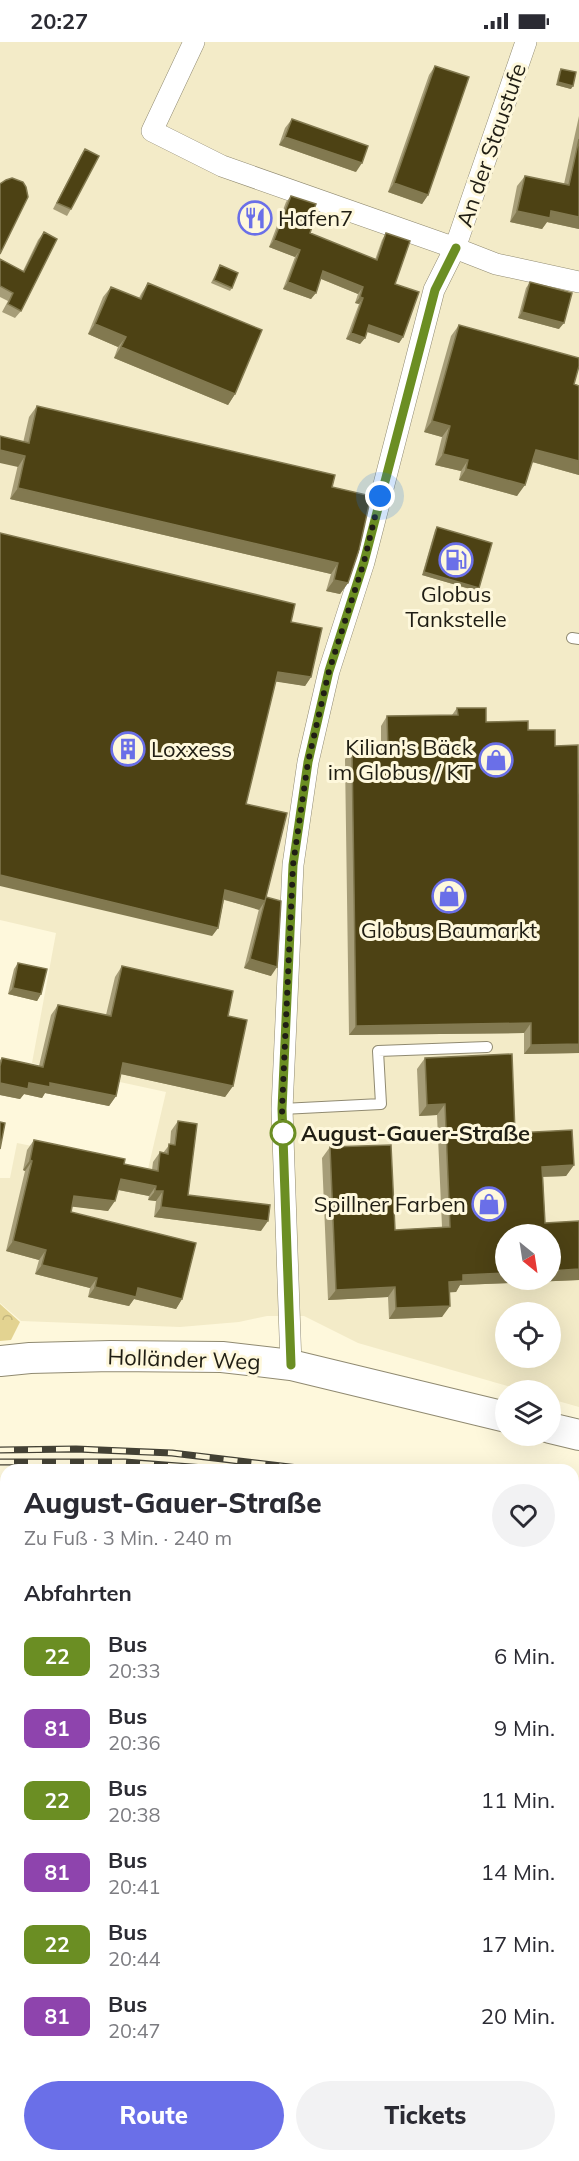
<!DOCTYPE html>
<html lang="de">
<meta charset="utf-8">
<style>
body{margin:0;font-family:Mulish,sans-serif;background:#f2f2f3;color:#2b2b33;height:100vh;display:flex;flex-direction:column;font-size:22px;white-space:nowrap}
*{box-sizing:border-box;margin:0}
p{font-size:20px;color:#7c7c81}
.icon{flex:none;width:33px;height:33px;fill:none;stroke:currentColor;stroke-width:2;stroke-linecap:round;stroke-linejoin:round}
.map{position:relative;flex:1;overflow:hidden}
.side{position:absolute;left:0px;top:1422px;width:579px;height:698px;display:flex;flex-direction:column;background:#fff;border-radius:18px 18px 0 0;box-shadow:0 6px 24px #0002}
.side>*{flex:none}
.badge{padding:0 12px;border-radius:9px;font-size:21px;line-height:39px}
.needle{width:39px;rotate:150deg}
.buttons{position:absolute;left:495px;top:1182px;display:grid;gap:12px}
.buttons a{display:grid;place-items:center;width:66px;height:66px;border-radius:50%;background:#fff;box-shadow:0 6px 24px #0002;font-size:30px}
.you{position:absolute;width:30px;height:30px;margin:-15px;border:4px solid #fff;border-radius:50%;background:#1a73e8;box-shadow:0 0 0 9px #1a73e833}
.map>.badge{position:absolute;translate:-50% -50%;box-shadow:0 0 0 3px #fff}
h2{padding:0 24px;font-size:22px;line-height:54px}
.round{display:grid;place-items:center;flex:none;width:63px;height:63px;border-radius:32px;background:#f2f2f3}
.summary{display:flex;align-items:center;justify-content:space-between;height:102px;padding:0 24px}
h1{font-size:28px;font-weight:800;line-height:45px}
.action{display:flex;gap:12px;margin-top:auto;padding:12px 24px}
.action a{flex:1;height:69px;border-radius:36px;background:#6a6fe8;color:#fff;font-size:24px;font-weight:800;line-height:69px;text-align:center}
.action a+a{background:#f2f2f3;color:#2b2b33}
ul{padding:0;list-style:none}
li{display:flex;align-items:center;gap:18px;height:72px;padding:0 24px}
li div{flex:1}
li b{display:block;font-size:22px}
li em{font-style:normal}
li .badge{min-width:66px;font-weight:700;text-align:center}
.status{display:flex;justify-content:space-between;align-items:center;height:42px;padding:0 30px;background:#fff;direction:ltr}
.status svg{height:16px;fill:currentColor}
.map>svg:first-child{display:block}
.built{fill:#f3ebc8;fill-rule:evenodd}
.park{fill:url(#park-crowns)}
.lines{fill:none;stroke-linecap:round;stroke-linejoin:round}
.service-casing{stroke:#908a71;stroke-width:12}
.minor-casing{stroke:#908a71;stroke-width:22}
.secondary-casing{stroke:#908a71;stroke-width:32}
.service{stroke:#fff;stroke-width:10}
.minor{stroke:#fff;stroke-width:21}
.secondary{stroke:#fff;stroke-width:30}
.rail-casing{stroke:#444235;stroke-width:7}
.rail{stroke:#fef8dc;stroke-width:4.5;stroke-dasharray:14;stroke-linecap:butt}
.wall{fill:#a69d78}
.shaded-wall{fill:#827950}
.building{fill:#4d4214;stroke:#827950;stroke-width:1.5}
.line-casing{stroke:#fff;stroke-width:14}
.line{stroke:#6b8e23;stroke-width:9}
.walk{stroke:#201e14;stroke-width:6;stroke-dasharray:0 10.8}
.stop-dot{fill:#fff;stroke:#6b8e23;stroke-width:3}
.labels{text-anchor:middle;stroke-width:6;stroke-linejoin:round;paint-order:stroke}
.street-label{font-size:22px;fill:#201e14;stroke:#fef8dc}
.poi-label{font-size:22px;fill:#201e14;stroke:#fef8dc;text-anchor:start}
.stop-label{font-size:22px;font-weight:bold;fill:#201e14;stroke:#fef8dc;text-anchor:start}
</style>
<div class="status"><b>20:27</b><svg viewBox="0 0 49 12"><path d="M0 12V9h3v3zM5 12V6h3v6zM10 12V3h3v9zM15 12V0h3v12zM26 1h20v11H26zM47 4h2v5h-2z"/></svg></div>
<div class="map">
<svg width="579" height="2119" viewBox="0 0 579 2119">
<defs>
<pattern id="park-crowns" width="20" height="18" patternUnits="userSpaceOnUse" patternTransform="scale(1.5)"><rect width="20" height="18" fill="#e3d391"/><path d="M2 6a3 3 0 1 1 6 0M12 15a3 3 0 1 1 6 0" fill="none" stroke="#c2b57c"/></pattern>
</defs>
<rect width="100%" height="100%" fill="#fef8dc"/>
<path class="built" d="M0 0H579V1365L551 1357 550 1348H521L358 1301 304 1274H267L239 1280 180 1285 21 1279 0 1261V1136H10L17 1101 148 1127 166 1050 32 1021 56 891 0 878ZM506 1192H550V1238H506ZM506 1270H550V1316H506Z
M0 1481H6V1968L0 1969Z"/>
<path class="park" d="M0 1262 20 1280 11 1298 0 1299Z"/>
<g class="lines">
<defs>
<path id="service" d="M572 596 579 597
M282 1067 381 1062 378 1009 487 1005"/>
<path id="minor" d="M194 0 152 89 222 124 455 206 496 222 579 240
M291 1323 282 1067 293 823 308 720 329 629 364 520 434 248 455 206 526 0
M573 1705 579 1707
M0 1996 6 1989
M573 2094 579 2098
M0 2108 1 2119
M223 2114V2119"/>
<path id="secondary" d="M0 1319 30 1316 111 1314 222 1315 291 1323 506 1375
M550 1386 579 1393"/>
</defs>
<use href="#service" class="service-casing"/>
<use href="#minor" class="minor-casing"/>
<use href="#secondary" class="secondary-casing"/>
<use href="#service" class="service"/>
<use href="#minor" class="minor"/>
<use href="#secondary" class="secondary"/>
<defs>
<path id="rail" d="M0 1408 76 1407 172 1411 315 1428
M0 1420H125L231 1428
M573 1483 579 1485
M573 1496 579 1498"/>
</defs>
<use href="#rail" class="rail-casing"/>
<use href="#rail" class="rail"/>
</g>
<path class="wall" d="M435 24 428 153 422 162 388 150 429 33Z
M561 27 571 47 556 43 559 30Z
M579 74V187L547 180 542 187 510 180 517 144 525 134 564 142Z
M292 77 356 130 279 103 285 86Z
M85 107 71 167 67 174 53 167 81 113Z
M291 154 311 174 310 191 375 218 382 198 386 191 403 295 399 301 367 290 365 296 360 302 346 297 359 262 355 261 358 252 321 237 311 257 283 247 295 215 269 205 286 160Z
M44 190 21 269 15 276 2 270 8 259 0 255V217L23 229 38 198Z
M220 223 232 246 230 249 211 241Z
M530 240 559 287 518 276 526 246Z
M148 241 235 352 228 363 114 316 118 305 88 292 103 255 111 245 139 256 141 252Z
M459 283 574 342 579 344V433L532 420 517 454 459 438 461 429 435 423 442 395 424 390 451 294Z
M37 364 332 445 348 541 340 552 326 549 331 532 10 457 29 375Z
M437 485 479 546 477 549 422 533 435 488Z
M291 580 311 635 305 644 276 639 246 762 266 856 271 934 244 926 259 867 224 858 218 886 212 894Z
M457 666 486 680 528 688 555 704 579 753V1011L524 1012V991L349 993 345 717 352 708H381V684L387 674 452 673Z
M18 921 41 952 37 959 8 952 14 927Z
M122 924 228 974 233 1044 225 1055 121 1032 116 1054 109 1064 45 1051 42 1056 24 1052 20 1057 0 1053V1018L2 1016 39 1024 51 973 58 963 106 973 115 935Z
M425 1016 515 1091 574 1123 566 1134 543 1135 545 1181 579 1179V1238L460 1243 456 1250H449L442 1275 389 1277 388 1255 328 1258 322 1116 330 1105 395 1188 442 1185 437 1073 419 1074 417 1027Z
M178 1079 188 1153 261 1189 154 1175 156 1159 148 1158 149 1154 118 1148 108 1169 72 1164 71 1170 182 1257 176 1267 134 1257 129 1264 88 1255 90 1246 35 1232 39 1218 6 1209 25 1129 23 1128 27 1108 34 1098 124 1122 152 1128 153 1120 160 1110 163 1111 170 1102 171 1089Z
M579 1649V1662L573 1658Z
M579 1763V1773L574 1770Z
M573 1799 579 1802V1847L573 1845Z
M579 1917V1962L578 1964 573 1962V1928Z
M29 2114H134L93 2115 29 2119Z
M151 2114H183V2119H150Z
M258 2114H296L297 2119H258Z
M463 2114H471L469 2116Z
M541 2114H570L572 2117 579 2119H543Z"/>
<path class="shaded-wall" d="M558 40 573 44 571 47 556 43Z
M285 95 362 121 356 130 279 103Z
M394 141 428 153 422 162 388 150Z
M517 169H551L579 175V187L547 180 542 187 510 180Z
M274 198 300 208 295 215 269 205Z
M323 229 363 245 358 252 319 236Z
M288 240 316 251 311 257 283 247Z
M360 255 363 256 359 262 355 261Z
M522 270 564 281 559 287 518 276Z
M95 282 126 295 118 305 88 292Z
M369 283 403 295 399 301 365 289Z
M351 291 365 296 360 302 346 297Z
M121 305 235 352 228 363 114 316Z
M432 379 450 384 442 395 424 390Z
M0 408 25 414 18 425 0 421Z
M536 408 579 419V433L529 419Z
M443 412 468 418 461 429 435 423Z
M466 427 525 443 517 454 459 438Z
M18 446 338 521 331 532 10 457Z
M424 530 479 546 477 549 422 533Z
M334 538 348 541 340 552 326 549Z
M278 630 311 635 305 644 272 639Z
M0 833 218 886 212 894 0 844Z
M225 848 265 859 259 868 219 856Z
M250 917 277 925 271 934 244 926Z
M13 946 41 952 37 959 8 952Z
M531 981 524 991 349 993 356 984Z
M579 1002V1011L524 1012 531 1003Z
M123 1021 233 1044 225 1055 116 1031Z
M0 1041H50L116 1054 109 1064 45 1051 42 1056 24 1052 20 1057 0 1053Z
M445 1062 437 1073 419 1074 427 1063Z
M30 1118 32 1119 25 1129 23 1128Z
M574 1123 566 1134 535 1135 542 1125Z
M121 1137 156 1144 149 1154 114 1147Z
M155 1149H163L156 1159 148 1158Z
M74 1154 115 1159 108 1169 67 1164Z
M161 1165 268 1179 261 1189 154 1175Z
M13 1199 46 1208 39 1218 6 1209Z
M42 1223 97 1236 90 1246 35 1232Z
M579 1227V1238L460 1243 456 1250 441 1251 449 1240 463 1233 506 1231V1238H550V1229Z
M95 1245 138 1246 182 1257 176 1267 134 1257 129 1264 88 1255Z
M395 1245 388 1255 328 1258 336 1248Z
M450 1264 442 1275 389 1277 396 1266Z
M90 2114H134L89 2115Z"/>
<path class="building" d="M435 24 469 35 428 153 394 141Z
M561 27 576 30 573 44 558 40Z
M292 77 368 104 362 121 285 95Z
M579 97V175L551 169 550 176 517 169 525 134 569 143Z
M85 107 99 114 71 167 57 161Z
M12 136 23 140 26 145 28 155 0 212V142L6 138Z
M291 154 316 162 311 174 315 176 310 191 377 218 386 191 410 199 395 242 419 250 403 295 369 283 365 296 351 291 363 256 360 255 363 245 323 229 316 251 288 240 300 208 274 198Z
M44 190 57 197 21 269 8 262 13 251 0 244V217L24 230Z
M220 223 238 231 232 246 214 238Z
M530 240 572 251 564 281 522 270Z
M148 241 262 288 235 352 121 305 126 295 95 282 111 245 141 257Z
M459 283 579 316V324L574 342 579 344V419L536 408 525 443 466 427 468 418 443 412 450 384 432 379Z
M37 364 335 433 332 445 371 454 359 508 348 541 334 538 338 521 18 446 25 414 0 408V394L29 401Z
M437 485 492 501 479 546 424 530Z
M0 491 295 562 291 580 322 586 311 635 278 630 246 762 287 771 265 859 225 848 218 886 0 833Z
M457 666H486V680L528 679V688H555V704L578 703 579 1002 531 1003V981L356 984 352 708 388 707 387 674 458 673Z
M266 855 281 859 277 925 250 917Z
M18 921 47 927 41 952 13 946Z
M122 924 233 949 228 974 247 978 233 1044 123 1021 116 1054 50 1041V1045L29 1041 28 1047 0 1041V1024L2 1016 43 1025 58 963 111 974Z
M512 1012 515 1091 572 1088 574 1123 542 1125 545 1181 579 1179V1227L550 1229V1192H506V1231L463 1233V1239L449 1240 450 1264 396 1266 395 1245 336 1248 330 1105 391 1103 395 1188 450 1185 445 1062 427 1063 425 1016Z
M178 1079 197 1082 188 1153 270 1163 268 1179 161 1165 163 1149H155L156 1144 121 1137 115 1159 74 1154 71 1170 196 1201 182 1257 138 1246 136 1255 95 1245 97 1236 42 1223 46 1208 13 1199 32 1119 30 1118 34 1098 125 1117 124 1122 158 1129 160 1110 168 1112 169 1102 175 1103Z
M0 1080 5 1081 0 1107Z
M573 1799 579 1802V1840L573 1837Z
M579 1918V1956L573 1954V1929H574Z
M573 2041 578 2045 573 2053Z
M579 2113V2119H556L553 2114H570L572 2117Z
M33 2114H93V2119H34Z
M154 2114H183V2119H154Z
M262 2114H296L297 2119H263Z"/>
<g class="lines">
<defs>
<path id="line" d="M291 1323 282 1067 293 823 308 720 329 629 364 520 435 248 456 206"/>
</defs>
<use href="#line" class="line-casing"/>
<use href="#line" class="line"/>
<path class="walk" d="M283 1091 282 1067 293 823 308 720 329 629 364 520 380 454"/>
</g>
<defs>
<symbol id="restaurant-ring" viewBox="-11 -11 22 22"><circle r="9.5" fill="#fef8dc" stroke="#6a6fe8" stroke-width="1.5"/><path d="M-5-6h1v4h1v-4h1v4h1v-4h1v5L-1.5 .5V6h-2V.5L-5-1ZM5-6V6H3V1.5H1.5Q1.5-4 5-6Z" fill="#6a6fe8"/></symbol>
<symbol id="fuel-ring" viewBox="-11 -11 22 22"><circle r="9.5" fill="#fef8dc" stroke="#6a6fe8" stroke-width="1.5"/><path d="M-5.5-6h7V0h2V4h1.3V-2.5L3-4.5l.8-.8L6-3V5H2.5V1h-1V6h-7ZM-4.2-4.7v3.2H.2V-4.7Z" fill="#6a6fe8"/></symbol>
<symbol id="building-ring" viewBox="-11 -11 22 22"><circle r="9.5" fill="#fef8dc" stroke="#6a6fe8" stroke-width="1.5"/><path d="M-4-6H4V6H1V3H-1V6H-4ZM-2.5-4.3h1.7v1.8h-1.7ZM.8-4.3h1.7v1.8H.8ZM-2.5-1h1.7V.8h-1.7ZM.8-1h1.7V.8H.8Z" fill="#6a6fe8"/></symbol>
<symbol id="shop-ring" viewBox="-11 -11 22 22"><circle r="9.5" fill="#fef8dc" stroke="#6a6fe8" stroke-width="1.5"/><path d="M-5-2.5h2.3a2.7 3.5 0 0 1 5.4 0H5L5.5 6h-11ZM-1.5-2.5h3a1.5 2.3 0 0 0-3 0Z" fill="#6a6fe8"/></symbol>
</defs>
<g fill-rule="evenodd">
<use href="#restaurant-ring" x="236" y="157" width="38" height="38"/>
<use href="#fuel-ring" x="437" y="499" width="38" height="38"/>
<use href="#building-ring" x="109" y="688" width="38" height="38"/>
<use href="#shop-ring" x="477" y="699" width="38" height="38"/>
<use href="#shop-ring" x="430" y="835" width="38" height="38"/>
<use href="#shop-ring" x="470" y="1143" width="38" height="38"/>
</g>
<circle class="stop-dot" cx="283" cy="1091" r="12"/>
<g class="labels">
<g class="street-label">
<text transform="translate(491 103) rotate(-71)" y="8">An der Staustufe</text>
<text transform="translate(184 1317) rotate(2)" y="8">Holländer Weg</text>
</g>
<g class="poi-label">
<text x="278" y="184">Hafen7</text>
<text x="456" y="560" text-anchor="middle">Globus<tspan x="456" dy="25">Tankstelle</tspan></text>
<text x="473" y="713" text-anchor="end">Kilian's Bäck<tspan x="473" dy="25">im Globus / KT</tspan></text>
<text x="151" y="715">Loxxess</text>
<text x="449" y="896" text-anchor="middle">Globus Baumarkt</text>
<text x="466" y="1170" text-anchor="end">Spillner Farben</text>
</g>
<g class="stop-label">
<text x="301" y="1099">August-Gauer-Straße</text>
</g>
</g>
</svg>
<div class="buttons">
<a><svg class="needle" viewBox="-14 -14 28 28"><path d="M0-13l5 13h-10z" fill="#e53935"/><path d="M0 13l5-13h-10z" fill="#7c7c81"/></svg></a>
<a><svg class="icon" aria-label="locate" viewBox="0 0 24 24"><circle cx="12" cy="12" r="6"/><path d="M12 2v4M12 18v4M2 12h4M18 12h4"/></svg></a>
<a><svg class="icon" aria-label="layers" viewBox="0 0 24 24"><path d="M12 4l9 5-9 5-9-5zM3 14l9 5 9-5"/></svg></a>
</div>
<div class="you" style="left:380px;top:454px"></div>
<section class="side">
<div class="summary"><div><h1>August-Gauer-Straße</h1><p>Zu Fuß · 3 Min. · 240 m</p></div><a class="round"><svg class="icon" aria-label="heart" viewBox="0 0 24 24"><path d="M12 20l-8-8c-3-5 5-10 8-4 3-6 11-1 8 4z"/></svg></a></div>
<h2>Abfahrten</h2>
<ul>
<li><span class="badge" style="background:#6b8e23;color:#fff">22</span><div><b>Bus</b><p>20:33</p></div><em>6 Min.</em></li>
<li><span class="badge" style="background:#8e44ad;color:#fff">81</span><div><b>Bus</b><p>20:36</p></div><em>9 Min.</em></li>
<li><span class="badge" style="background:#6b8e23;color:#fff">22</span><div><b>Bus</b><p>20:38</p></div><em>11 Min.</em></li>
<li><span class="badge" style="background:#8e44ad;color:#fff">81</span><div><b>Bus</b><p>20:41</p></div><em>14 Min.</em></li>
<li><span class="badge" style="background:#6b8e23;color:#fff">22</span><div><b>Bus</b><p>20:44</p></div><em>17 Min.</em></li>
<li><span class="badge" style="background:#8e44ad;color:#fff">81</span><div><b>Bus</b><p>20:47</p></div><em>20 Min.</em></li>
</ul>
<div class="action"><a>Route</a><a>Tickets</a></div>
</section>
</div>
